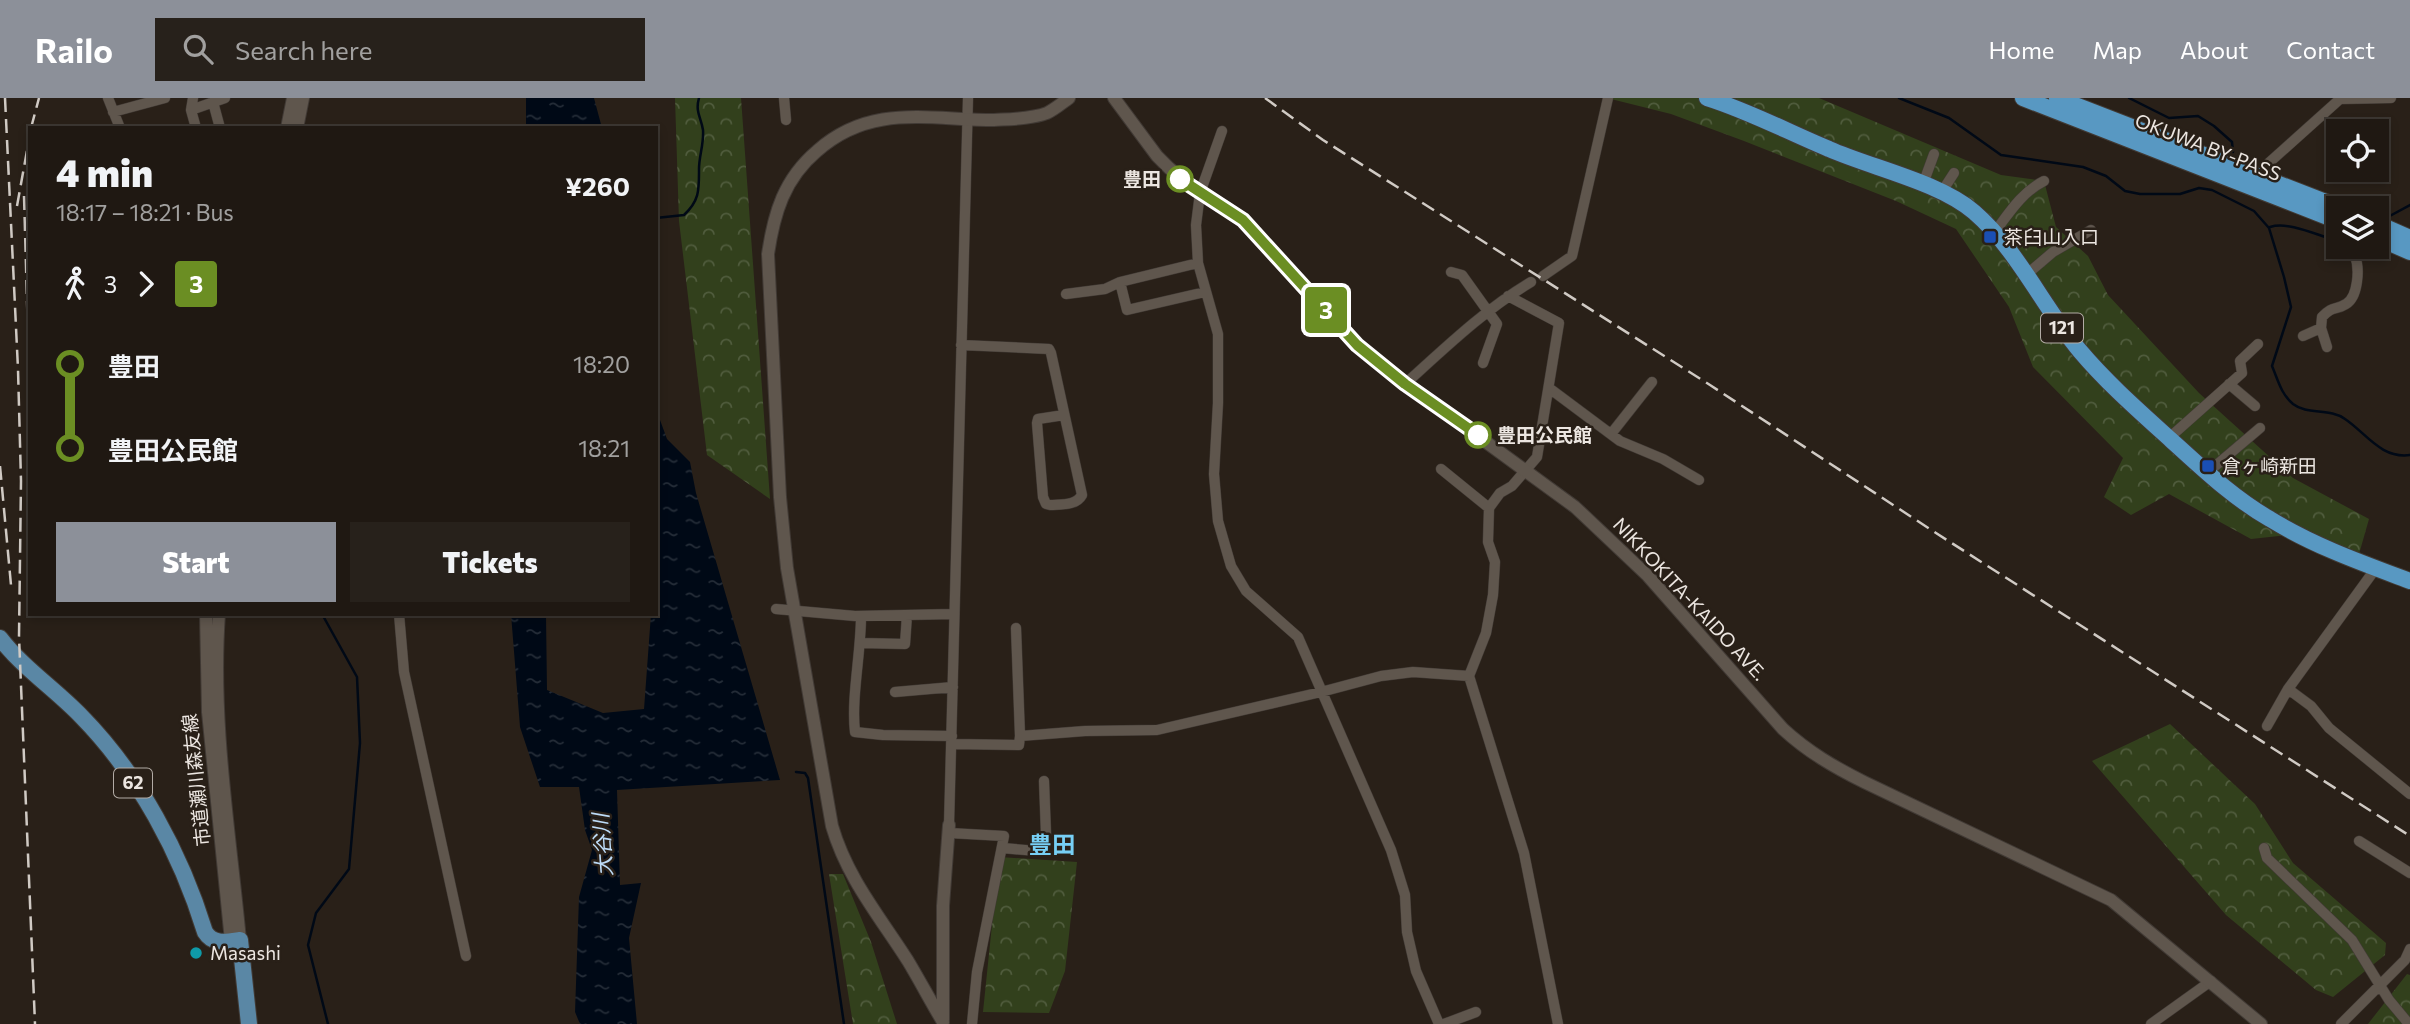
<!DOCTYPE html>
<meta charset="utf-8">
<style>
body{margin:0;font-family:Commissioner,"Noto Sans JP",sans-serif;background:#27211b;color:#f1f3f6;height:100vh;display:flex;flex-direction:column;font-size:26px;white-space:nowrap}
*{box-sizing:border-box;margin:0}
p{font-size:23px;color:#a1a09f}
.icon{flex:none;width:38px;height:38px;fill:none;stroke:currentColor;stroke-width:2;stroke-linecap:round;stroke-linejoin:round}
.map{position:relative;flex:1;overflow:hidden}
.drawer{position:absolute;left:28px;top:28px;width:630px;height:490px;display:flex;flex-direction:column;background:#1f1812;border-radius:0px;box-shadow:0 4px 10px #0003,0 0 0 2px #3c3732}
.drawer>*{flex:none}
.badge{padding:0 14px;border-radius:5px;font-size:24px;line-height:46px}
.controls{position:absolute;left:2326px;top:21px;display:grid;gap:14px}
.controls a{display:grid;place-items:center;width:63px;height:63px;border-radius:0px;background:#1f1812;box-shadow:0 4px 10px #0003,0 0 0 2px #3c3732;font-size:35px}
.map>.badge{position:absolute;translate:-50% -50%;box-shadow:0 0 0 4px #fff}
.legs{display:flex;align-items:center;gap:10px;height:77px;padding:0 28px;font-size:23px}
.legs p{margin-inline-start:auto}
.head{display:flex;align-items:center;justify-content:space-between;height:119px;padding:0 28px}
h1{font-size:38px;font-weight:800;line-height:52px}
.cta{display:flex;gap:14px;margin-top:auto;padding:14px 28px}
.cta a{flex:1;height:80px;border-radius:0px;background:#8c9099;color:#fff;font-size:28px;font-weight:800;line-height:80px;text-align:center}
.cta a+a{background:#27211b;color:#f1f3f6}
ul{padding:0 28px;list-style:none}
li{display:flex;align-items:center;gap:24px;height:84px;font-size:26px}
li i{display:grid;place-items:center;width:10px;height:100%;margin:0 9px;background:currentColor}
li i::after{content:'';width:18px;height:18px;margin:-9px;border:5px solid;border-radius:50%;background:#1f1812}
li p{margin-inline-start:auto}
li:first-child i{background:linear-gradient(#0000 50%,currentColor 0)}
li:last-child i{background:linear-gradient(currentColor 50%,#0000 0)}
header{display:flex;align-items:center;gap:42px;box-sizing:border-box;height:98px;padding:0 35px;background:#8c9099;color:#fff}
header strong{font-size:33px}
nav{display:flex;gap:38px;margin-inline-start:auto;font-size:24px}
.search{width:490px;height:63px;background:#27211b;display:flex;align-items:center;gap:18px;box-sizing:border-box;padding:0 24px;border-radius:0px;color:#a1a09f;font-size:26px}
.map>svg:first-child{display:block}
.forest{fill:url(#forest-crowns)}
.water{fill:url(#water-ripples)}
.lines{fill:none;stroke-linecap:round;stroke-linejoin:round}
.stream{stroke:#000916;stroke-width:2.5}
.minor-casing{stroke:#413a35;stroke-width:11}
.tertiary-casing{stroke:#413a35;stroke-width:14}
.primary-casing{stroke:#413a35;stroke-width:18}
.trunk-casing{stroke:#413a35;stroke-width:18}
.minor{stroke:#5f564d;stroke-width:10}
.tertiary{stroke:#5f564d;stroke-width:12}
.primary{stroke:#5a87a5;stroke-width:16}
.trunk{stroke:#5898c2;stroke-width:16}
.rail{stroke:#d0cac4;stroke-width:2.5;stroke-dasharray:14 7;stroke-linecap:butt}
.line-1-casing{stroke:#fff;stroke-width:16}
.line-1{stroke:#6b8e23;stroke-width:10}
.stop-1-dot{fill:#fff;stroke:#6b8e23;stroke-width:3.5}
.transit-dot{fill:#1a4fb4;stroke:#292018;stroke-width:2.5}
.culture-dot{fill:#0f9aa8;stroke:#292018;stroke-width:2.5}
.labels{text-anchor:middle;stroke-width:5;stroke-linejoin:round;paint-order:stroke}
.shield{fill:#292018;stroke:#b2aba5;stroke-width:2}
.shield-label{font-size:18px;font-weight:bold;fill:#ece6e1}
.street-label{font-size:19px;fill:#ece6e1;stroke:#292018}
.stop-label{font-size:19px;font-weight:bold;fill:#ece6e1;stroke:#292018;text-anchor:end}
.poi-label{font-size:19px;fill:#ece6e1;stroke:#292018;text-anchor:start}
.water-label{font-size:21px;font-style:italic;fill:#bddbf7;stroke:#292018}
.quarter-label{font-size:23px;font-weight:bold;fill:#77cff5;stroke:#292018}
</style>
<header>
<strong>Railo</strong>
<div class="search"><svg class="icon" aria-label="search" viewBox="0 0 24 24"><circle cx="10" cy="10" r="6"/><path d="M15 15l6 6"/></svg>Search here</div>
<nav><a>Home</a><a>Map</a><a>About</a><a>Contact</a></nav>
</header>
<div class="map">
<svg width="2410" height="926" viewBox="0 0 2410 926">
<defs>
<pattern id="forest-crowns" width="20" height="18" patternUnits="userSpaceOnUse" patternTransform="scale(1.75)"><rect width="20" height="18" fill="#32401c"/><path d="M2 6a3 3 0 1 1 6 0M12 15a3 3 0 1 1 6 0" fill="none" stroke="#505c3d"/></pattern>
<pattern id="water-ripples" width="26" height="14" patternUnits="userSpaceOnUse" patternTransform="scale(1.75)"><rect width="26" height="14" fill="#000916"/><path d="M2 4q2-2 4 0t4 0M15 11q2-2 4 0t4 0" fill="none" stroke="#252d38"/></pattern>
</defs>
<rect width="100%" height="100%" fill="#292018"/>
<path class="forest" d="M675 0H741L770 401 707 357 679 123Z
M1607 0H1819L2001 77 2044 83 2056 129 2088 158 2108 197 2199 295 2293 380 2369 421 2357 463 2296 436 2251 441 2169 396 2131 417 2104 399 2123 360 2033 269 2009 209 1956 131 1896 103 1744 43 1671 16Z
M2170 626 2255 706 2293 765 2386 845 2385 857 2333 899 2316 892 2226 817 2092 663Z
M999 759 1077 764 1065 873 1049 915 983 914Z
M829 776H843L871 844 897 926H853Z
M2407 876 2410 877V926H2368Z"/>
<path class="water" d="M526 0H594L602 30H526Z
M656 311 667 341 690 364 696 395 780 682 617 692 620 787 641 785 629 840 637 926H580L575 914 579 799 592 752 585 732 579 689H540L520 629 511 516H546L547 592 603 615 644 611 651 516H656Z"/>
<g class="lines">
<path class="stream" d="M1899 0 1949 20 2001 57 2083 69 2106 78 2125 93 2140 96H2180L2199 90 2212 92 2254 113 2269 130 2284 179 2291 209 2272 268C2278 282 2281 296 2293 306 2307 317 2330 310 2345 321 2366 335 2381 361 2410 357
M2129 0 2169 20 2198 18 2214 28 2232 44 2233 54
M656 120 684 117C700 102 699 91 699 71 699 58 704 46 703 32 701 19 695 14 699 0
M2386 120 2410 107
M2270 129C2290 123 2318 138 2338 143
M322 516 357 579 360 645 349 771 316 815 308 847 328 926
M796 674 805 675 808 680 844 926"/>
<defs>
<path id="minor" d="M108 0 120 30
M193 0 191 12 196 30
M784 0 786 22
M213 4 220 30
M191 12 225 0
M113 14 165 0
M1222 33 1200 95 1196 127 1198 165 1218 236V305L1214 376 1218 423 1231 468 1246 493 1298 539 1391 752 1405 797 1407 834 1416 873 1439 926
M2253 79 2340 1 2391 0
M1923 86 1934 56
M1941 95 1954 75
M1994 135C2009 115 2022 94 2044 83
M1451 174 1462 177 1497 226 1483 265
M2026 177 2053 154 2091 132
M1543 178 1572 158 1608 0
M1120 184 1127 212 1205 194
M1066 196 1105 191 1120 184 1198 165
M1508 198 1559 225 1537 359 1512 388 1500 395 1489 410 1488 444 1495 464 1493 497 1486 535 1469 578 1524 755 1558 926
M2303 238 2321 230
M961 247 1049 251 1051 255 1082 397C1076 408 1061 406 1050 407L1046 406 1043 399 1037 325 1038 321 1064 317
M2327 249 2321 230 2322 219C2333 207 2335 213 2346 206 2358 199 2360 171 2355 158 2355 157 2350 150 2349 149
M1405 286C1445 250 1484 212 1531 184
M2229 286 2255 308
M1549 290 1620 343 1663 361 1699 382
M1611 336 1652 284
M2169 340 2242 275 2240 263 2258 246
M1441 371 1489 410
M2207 375 2260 330
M776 511 855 518 954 516
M399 516 404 574 466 858
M861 518C861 555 851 600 855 634L883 637 952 638
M1016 530 1020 638
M861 545 905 546 907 517
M2288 591 2311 608 2329 630 2410 696
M895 594 953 589
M2267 628 2288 591 2376 470
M952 646 1019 647 1020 638 1085 633 1157 632 1321 594 1381 578 1413 574 1469 578
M949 727 968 0
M949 735 1004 738 977 874 972 926
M2359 743 2410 775
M1002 750 1037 753 1046 736 1044 683
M2264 750 2267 760 2352 842 2389 902 2409 926
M1444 926 1476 914
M2151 926 2211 883
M2341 926 2405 862 2410 851"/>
<path id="tertiary" d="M1114 0 1157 58 1169 70 1200 95 1243 122 1357 247 1375 263 1575 409 1648 478 1783 631C1808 654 1834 669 1864 684L2111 802 2261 926
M287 30 293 0
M297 30 303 0
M206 516 208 614 231 843
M219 516C211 624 230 735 240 842
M943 922V808L949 727
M943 924C931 904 920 883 908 863 880 819 847 780 832 728L787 470 780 399 768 156C774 115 784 81 817 53 871 5 929 22 994 22 1011 21 1031 21 1047 15 1055 11 1062 5 1069 0"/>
<path id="primary" d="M0 540C23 570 55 591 81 618 139 677 181 756 205 834 213 847 226 844 240 842L249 926"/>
<path id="trunk" d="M1707 0C1749 13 1788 34 1829 51 1872 70 1939 84 1974 114 2018 152 2043 209 2080 253 2107 285 2139 313 2171 342 2202 370 2233 400 2270 421 2314 448 2362 465 2410 483
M2023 0 2338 123
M2057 0 2341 110
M2376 125 2410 140
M2376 139 2410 154"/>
</defs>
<use href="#minor" class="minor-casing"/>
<use href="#tertiary" class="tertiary-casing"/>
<use href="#primary" class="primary-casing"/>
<use href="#trunk" class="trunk-casing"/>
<use href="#minor" class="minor"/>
<use href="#tertiary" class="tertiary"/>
<use href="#primary" class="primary"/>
<use href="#trunk" class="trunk"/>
<path class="rail" d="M5 0 18 271 21 383 19 539 35 926
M1265 0 1323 42 1710 287 1936 435 2410 738
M31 30 39 0
M24 98 29 272
M17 108 30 36
M0 368 11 487"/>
</g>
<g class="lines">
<defs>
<path id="line-1" d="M1180 81 1243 122 1357 247 1405 286 1478 337"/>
</defs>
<use href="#line-1" class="line-1-casing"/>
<use href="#line-1" class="line-1"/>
</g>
<g class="stop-1-dot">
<circle cx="1180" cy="81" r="12"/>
<circle cx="1478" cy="337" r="12"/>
</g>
<g class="transit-dot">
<rect x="1983" y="132" width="14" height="14" rx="3.5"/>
<rect x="2201" y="361" width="14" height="14" rx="3.5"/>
</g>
<circle class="culture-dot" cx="196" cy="855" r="7"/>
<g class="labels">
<g class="shield">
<rect x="2041" y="215.5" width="42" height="29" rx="5"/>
<rect x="114" y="670.5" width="38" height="29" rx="5"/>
</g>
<g class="shield-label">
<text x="2062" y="236">121</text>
<text x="133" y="691">62</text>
</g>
<g class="street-label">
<text transform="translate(2208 49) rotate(21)" y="7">OKUWA BY-PASS</text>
<text transform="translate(1690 501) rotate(47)" y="7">NIKKOKITA-KAIDO AVE.</text>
<text transform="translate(196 682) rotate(-96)" y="7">市道瀬川森友線</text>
</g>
<g class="stop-label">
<text x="1161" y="88">豊田</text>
<text x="1497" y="344" text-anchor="start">豊田公民館</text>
</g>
<g class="poi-label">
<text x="2004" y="146">茶臼山入口</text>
<text x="2222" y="375">倉ヶ崎新田</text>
<text x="210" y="862">Masashi</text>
</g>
<g class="water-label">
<text transform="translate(603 747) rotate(-94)" y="7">大谷川</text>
</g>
<g class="quarter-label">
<text x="1052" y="755">豊田</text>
</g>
</g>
</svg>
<div class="controls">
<a><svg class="icon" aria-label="locate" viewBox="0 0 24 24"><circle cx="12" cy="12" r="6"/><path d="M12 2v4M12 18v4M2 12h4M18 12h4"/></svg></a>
<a><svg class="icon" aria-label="layers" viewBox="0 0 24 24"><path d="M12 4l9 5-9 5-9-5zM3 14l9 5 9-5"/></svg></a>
</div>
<b class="badge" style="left:1326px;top:212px;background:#6b8e23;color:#fff">3</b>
<section class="drawer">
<div class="head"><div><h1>4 min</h1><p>18:17 – 18:21 · Bus</p></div><b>¥260</b></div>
<div class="legs"><svg class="icon" aria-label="walk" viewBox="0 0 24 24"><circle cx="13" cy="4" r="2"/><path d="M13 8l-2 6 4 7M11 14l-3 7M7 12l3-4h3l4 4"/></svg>3<svg class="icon" aria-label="forward" viewBox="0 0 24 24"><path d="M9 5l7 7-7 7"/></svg><b class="badge" style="background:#6b8e23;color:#fff">3</b></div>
<ul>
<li><i style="color:#6b8e23"></i><b>豊田</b><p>18:20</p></li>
<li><i style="color:#6b8e23"></i><b>豊田公民館</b><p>18:21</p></li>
</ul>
<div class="cta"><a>Start</a><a>Tickets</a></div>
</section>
</div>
